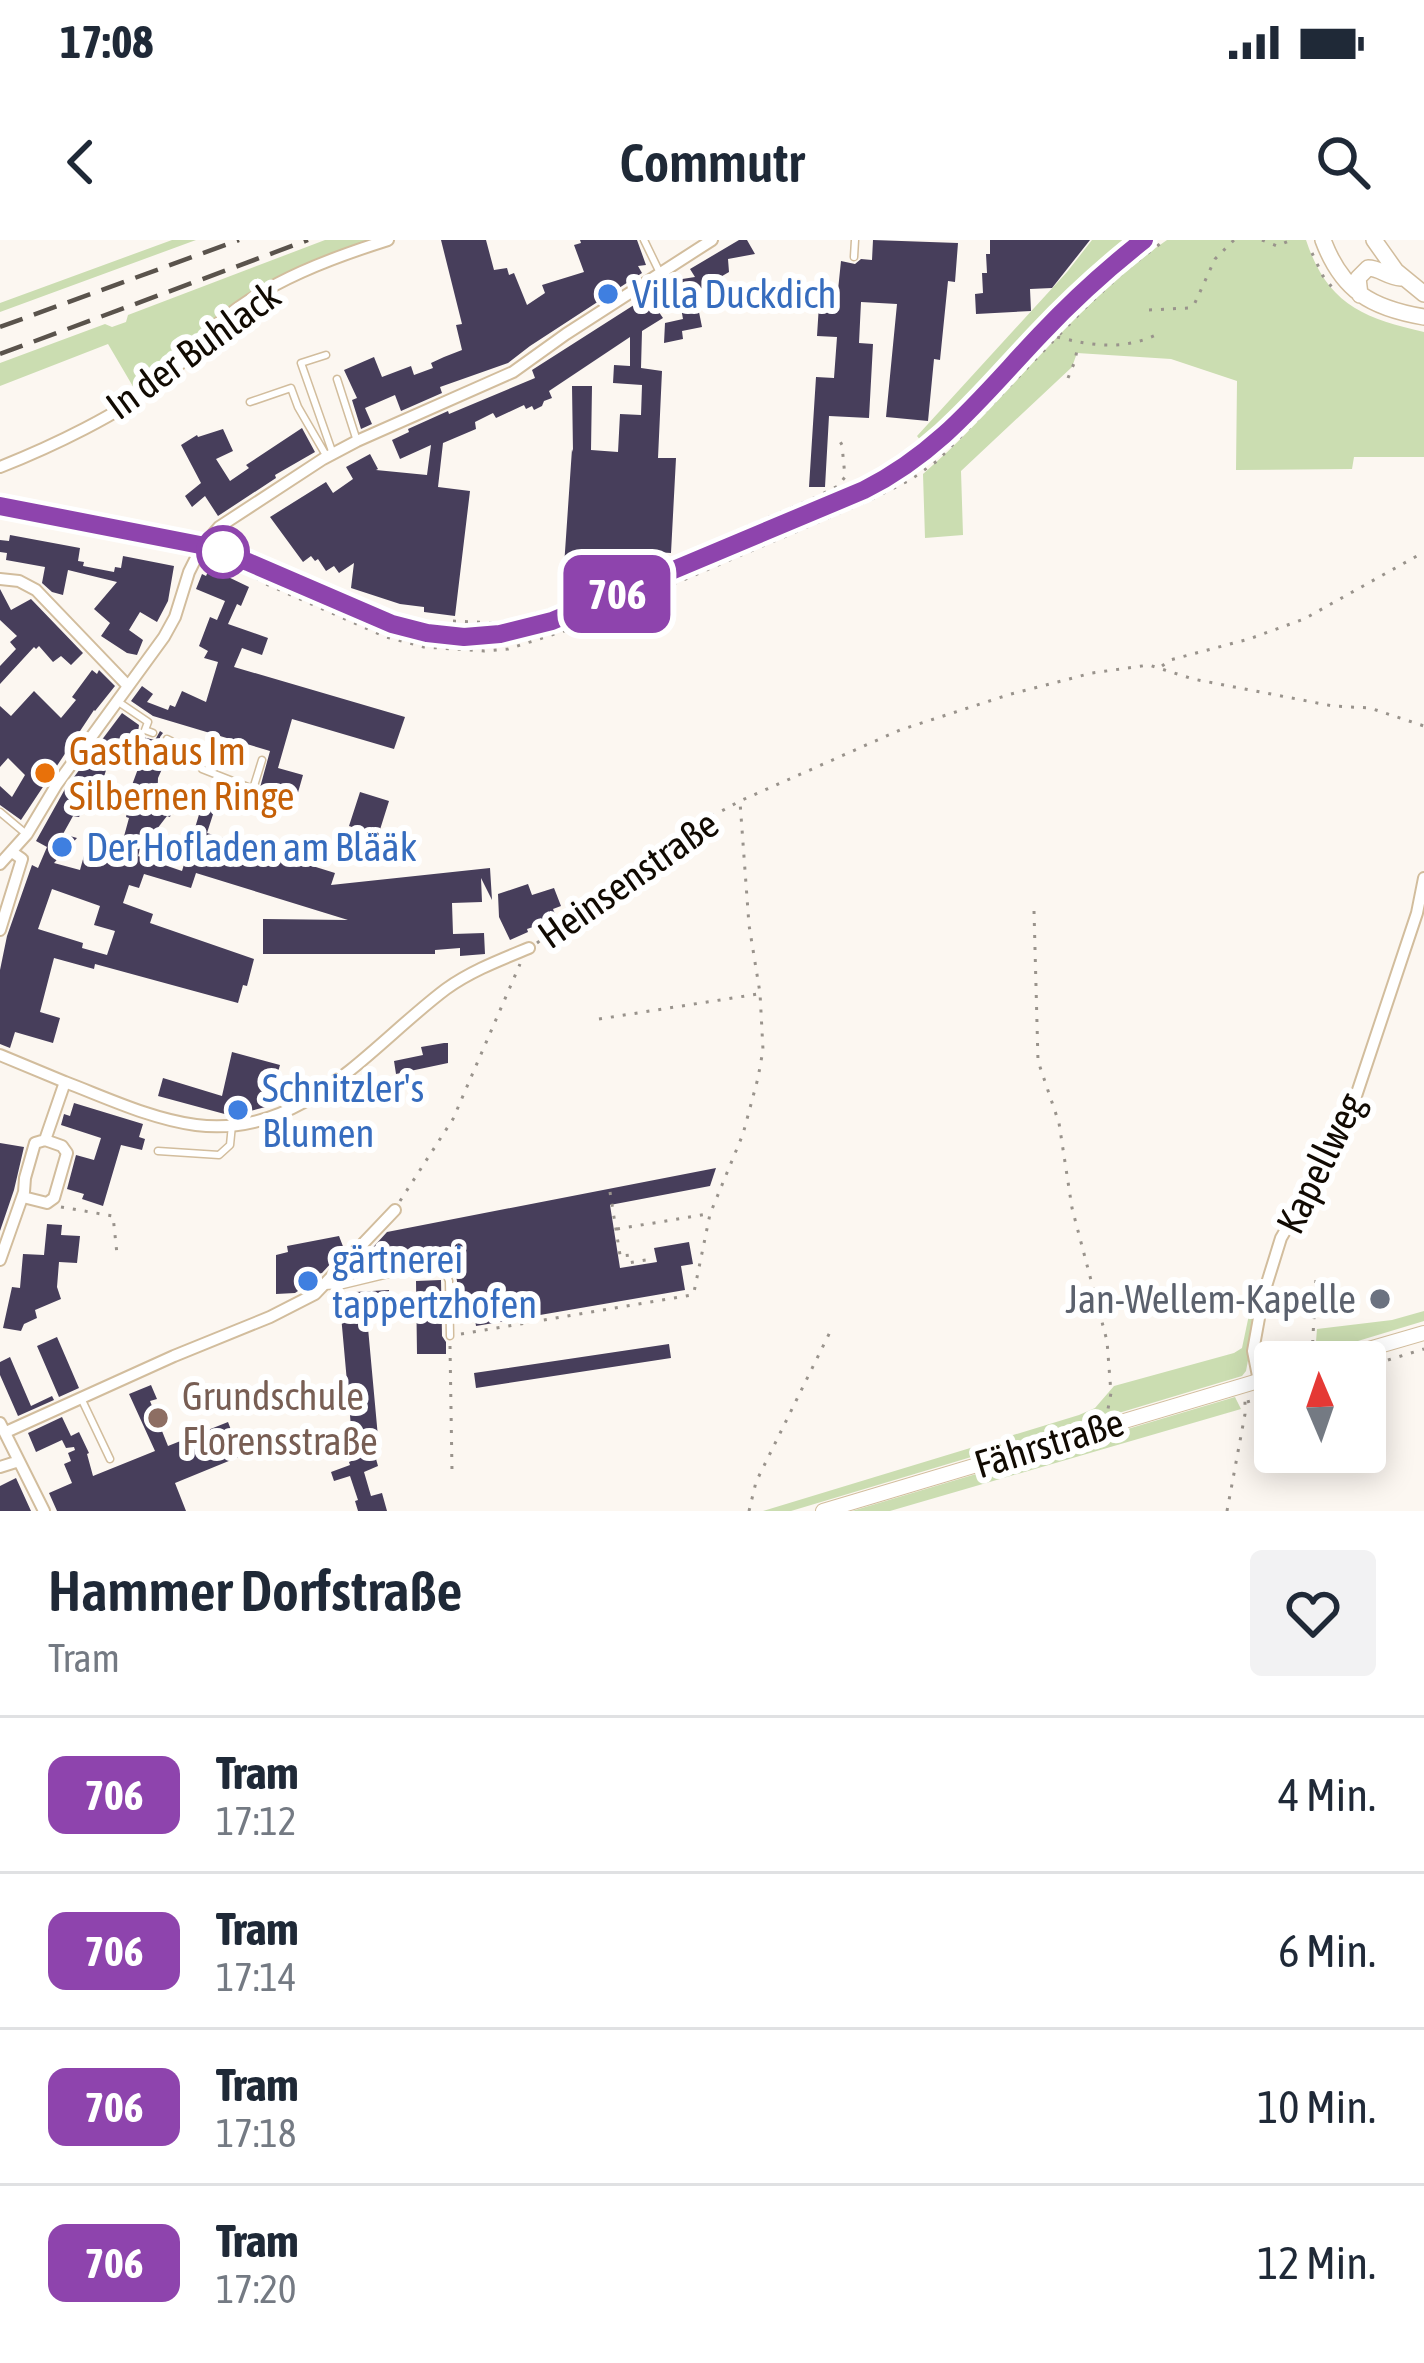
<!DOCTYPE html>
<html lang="de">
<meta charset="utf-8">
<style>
body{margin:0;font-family:"Asap Condensed",sans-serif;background:#f2f2f3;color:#1f2937;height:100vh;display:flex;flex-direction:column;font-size:45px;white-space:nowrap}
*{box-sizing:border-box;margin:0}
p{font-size:39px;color:#747a83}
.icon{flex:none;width:66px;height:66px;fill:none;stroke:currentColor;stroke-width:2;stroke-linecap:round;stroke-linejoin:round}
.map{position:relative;height:1271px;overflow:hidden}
.sheet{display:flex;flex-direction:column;background:#fff;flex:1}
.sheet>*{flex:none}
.badge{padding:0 24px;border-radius:18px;font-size:42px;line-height:78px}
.needle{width:78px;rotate:358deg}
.controls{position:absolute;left:1254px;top:1101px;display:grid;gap:24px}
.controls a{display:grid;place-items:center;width:132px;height:132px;border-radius:12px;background:#fff;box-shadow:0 6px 30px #0003;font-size:60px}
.map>.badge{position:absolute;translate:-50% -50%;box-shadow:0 0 0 6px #fff}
.round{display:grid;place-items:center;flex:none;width:126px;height:126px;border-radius:12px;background:#f2f2f3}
.summary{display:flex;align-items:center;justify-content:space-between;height:204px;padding:0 48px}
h1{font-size:57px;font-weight:600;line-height:90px}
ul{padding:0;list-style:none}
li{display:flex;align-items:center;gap:36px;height:156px;padding:0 48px;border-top:3px solid #e0e1e3}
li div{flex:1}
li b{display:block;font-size:45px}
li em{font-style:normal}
li .badge{min-width:132px;font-weight:700;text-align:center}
.status{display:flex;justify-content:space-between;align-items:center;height:84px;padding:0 60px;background:#fff;direction:ltr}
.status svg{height:33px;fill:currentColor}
header{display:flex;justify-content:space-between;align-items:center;height:156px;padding:0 48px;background:#fff;font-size:54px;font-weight:600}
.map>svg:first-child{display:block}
.green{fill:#cbddb1}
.building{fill:#473e5b;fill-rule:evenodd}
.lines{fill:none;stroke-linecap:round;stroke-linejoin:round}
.service-casing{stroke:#d2bd9d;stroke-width:9}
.minor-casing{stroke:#d2bd9d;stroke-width:14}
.tertiary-casing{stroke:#d2bd9d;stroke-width:16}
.secondary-casing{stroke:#d2bd9d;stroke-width:18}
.path{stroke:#99938c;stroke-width:3;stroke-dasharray:3 9;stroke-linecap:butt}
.service{stroke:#fff;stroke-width:6}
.minor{stroke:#fff;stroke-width:10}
.tertiary{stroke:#fff;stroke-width:14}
.secondary{stroke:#fff;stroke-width:15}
.tram{stroke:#5a534c;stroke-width:3}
.rail{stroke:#5a534c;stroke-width:4.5;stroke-dasharray:24 12;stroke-linecap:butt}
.line-casing{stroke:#fff;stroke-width:27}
.line{stroke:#8e44ad;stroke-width:18}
.shop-dot{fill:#3f7fe0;stroke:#fff;stroke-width:4.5}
.stop-dot{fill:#fff;stroke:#8e44ad;stroke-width:6}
.food-dot{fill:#e8710a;stroke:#fff;stroke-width:4.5}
.worship-dot{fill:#6b7280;stroke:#fff;stroke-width:4.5}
.education-dot{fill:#8d6e63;stroke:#fff;stroke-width:4.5}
.labels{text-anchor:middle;stroke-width:12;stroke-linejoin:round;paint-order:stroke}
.shop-label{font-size:39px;fill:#366cbe;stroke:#fff;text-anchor:start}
.street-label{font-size:39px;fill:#110a02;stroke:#fff}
.food-label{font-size:39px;fill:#c56008;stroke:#fff;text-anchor:start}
.worship-label{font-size:39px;fill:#5b616d;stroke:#fff;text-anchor:end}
.education-label{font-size:39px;fill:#785e54;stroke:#fff;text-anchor:start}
</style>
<div class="status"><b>17:08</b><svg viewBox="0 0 49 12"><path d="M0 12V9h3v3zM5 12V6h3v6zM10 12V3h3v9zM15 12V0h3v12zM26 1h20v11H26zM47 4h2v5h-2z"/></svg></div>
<header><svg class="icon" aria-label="back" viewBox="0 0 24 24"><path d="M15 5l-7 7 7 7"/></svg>Commutr<svg class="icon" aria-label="search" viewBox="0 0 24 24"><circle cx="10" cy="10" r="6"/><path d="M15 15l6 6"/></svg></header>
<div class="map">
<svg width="1424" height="1271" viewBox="0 0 1424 1271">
<rect width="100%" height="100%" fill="#fcf7f1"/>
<path class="green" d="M172 0H196L0 72V63Z
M325 0H383L243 64 179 123 138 155 108 104 0 146V123L105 84 112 87 126 82 128 75Z
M1092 0H1135L1105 25 1069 61 1065 58 957 176 925 206 917 196 1067 32Z
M1167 0H1306C1327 64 1363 78 1424 92V217H1354L1352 229 1236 230 1237 141 1171 119 1077 113 1072 127 961 231 963 295 925 298 923 234C1008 160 1073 65 1167 0Z
M1259 1063 1246 1131 1242 1136 791 1271H763L1079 1175 1095 1168 1114 1146 1234 1113 1242 1108 1250 1070Z
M1424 1071V1081L1315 1114 1317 1089 1392 1080Z
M1235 1157 1241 1169 890 1271H852Z"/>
<path class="building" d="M441 0H486L494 30 507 28 509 35 514 33 527 65 545 53 542 45 584 32 574 5 581 3 580 0H637L646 25 638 26 642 33 530 106 508 123 440 147 442 153 401 171 395 155 365 168 372 184 361 189 352 160 357 158 344 130 374 117 382 137 411 126 414 135 433 128 431 123 444 117 462 110 456 85 462 84Z
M739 0H747L755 14 728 19 729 32 695 52 702 87 682 91 683 99 664 103 665 83 683 79 676 40 695 37 690 29Z
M873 0 958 3 955 42 948 41 940 120 934 119 928 181 886 177 897 64 861 62 859 103 873 104 869 178 829 176 825 247H809L816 137 834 138 837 97 817 96 820 49 838 50 841 21 855 24 861 19 872 20Z
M990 0H1090L1052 48 1030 49 1031 71 976 74 975 54 983 53 982 33H987L986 14H990Z
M648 56 663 78 642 91 641 128 662 131 658 218H676L671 313 655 312V323L633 322 632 331 600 329 599 343 563 341 572 209 573 212 572 146H592L591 210 618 212 620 174 641 175 642 145 613 143 614 125 630 126V97L549 151 552 158 544 161 542 166 534 170 532 166 526 169 524 165 496 178 493 173 475 182 476 189 443 203 438 247 470 251 455 376 424 372V367L400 364 351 348 354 323 339 333 334 326 326 331 318 319 315 321 311 316 303 322 270 277 326 242 333 253 353 239 346 227 370 214 378 229 376 230 427 235 431 205 400 219 392 200 409 192 408 189 448 171 449 174 535 138 532 130Z
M302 188 315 212 275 235 276 238 218 276 205 256 192 267 185 256 201 243 181 205 197 195 198 197 223 189 233 211 216 219 230 241 249 228 246 225Z
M10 295 80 308 78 321 84 322 83 326 114 332 115 327 121 328 123 316 174 326 168 361 157 382 140 372 129 390 143 400 137 415 127 413 101 396 110 383 94 369 117 342 68 330 63 355 52 352 42 343 45 327 6 320 7 313 0 312V300L9 301Z
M212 323 226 329 224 335 249 347 241 366 237 364 228 384 268 398 262 415 242 408 234 427 405 477 394 509 292 479 278 528 303 535 293 570 278 566 279 561 258 555 270 511 153 476 131 461 142 446 153 454 147 462 168 470 170 465 175 467 182 451 206 462 218 422 204 418 208 411 199 406 210 377 217 380 225 361 196 349 202 334 206 336Z
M0 349 11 370 31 359 83 413 71 425 61 416 53 422 39 406 36 409 34 407 0 444V426L16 409 10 402 17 396 0 380Z
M92 430 97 434 99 430 115 446 95 471 94 470 21 580 0 565V546L12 557 25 535 8 518 0 527V466L11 476 34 451 61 478 76 460 72 457Z
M122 473 139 485 138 492 142 497 155 500 160 491 163 493 160 497 159 514 166 520 158 538 157 563 173 568 170 577 167 576 150 598 144 596 138 616 182 631 204 558 217 562 207 593 335 633 331 645 490 628 492 660 481 638 482 662 452 663 453 694 484 693 485 714 460 716V708L435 710V714H263V679L348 680 196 633 191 648 144 634 139 648 129 645 123 663 153 674 150 683 254 719 247 746 243 745 238 763 95 724 94 729 54 718 40 772 60 778 53 803 15 792 10 808 0 804V730L7 696 32 625 38 628 47 607 36 601 65 549ZM121 508 142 518 132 545 142 549 137 567 129 565 126 577 129 578 120 611 88 601 80 630 54 623 77 598 63 594 73 576 79 577 92 555 98 556 107 527ZM52 649 100 666 94 685 115 691 107 715 82 708 83 703 38 689Z
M360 552 389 561 378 596 349 586Z
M528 644 532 655 554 648 561 666 553 669 557 679 527 689 528 692 510 700 499 677 498 654Z
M444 803H448V823L396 834 394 821 423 815 421 807Z
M232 812 280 825 270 861 274 862 273 865 232 876 158 856 163 838 222 856Z
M74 863 143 884 139 897 145 899 142 910 121 905 103 966 82 959 84 954 67 949 76 915 94 920 101 898 61 885 64 874 70 876Z
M0 903 24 907 14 950 0 991Z
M716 928 710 946 610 965 620 1028 657 1022 654 1008 689 1002 693 1024 681 1026 685 1050 476 1086 473 1065 457 1068V1041L451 1014 428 1017 346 1037 387 992Z
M47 984 62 985 61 995 80 996 77 1023 59 1022 57 1047 61 1059 35 1070 37 1078 24 1084 21 1091 3 1088 12 1047 20 1048 23 1014 44 1015Z
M339 996 344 1009 322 1033 298 1038V1051L295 1053 276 1054V1015L288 1012 287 1006Z
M441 1040 442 1096 446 1102V1114H417L416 1041Z
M389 1050 391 1076 367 1077 379 1208H373L378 1226 364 1232 371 1256 382 1253 387 1271H358L355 1261 358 1260 350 1236 334 1241 331 1232 350 1225 349 1222 354 1220 339 1053Z
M57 1097 79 1148 59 1157 37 1106Z
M669 1104 671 1118 476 1148 474 1133Z
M10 1117 31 1166 52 1156 54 1160 18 1176 0 1135V1122Z
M151 1145 157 1159 150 1161 168 1206 228 1182 241 1216 175 1243 186 1271H57L49 1253 72 1243 64 1224 71 1221 68 1213 75 1210 74 1207 66 1208 62 1200 36 1212 28 1193 62 1177 71 1196 79 1192 89 1213 87 1214 93 1236 155 1211 129 1154Z
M16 1238 31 1271H0V1246Z"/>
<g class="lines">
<defs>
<path id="service" d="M644 0 660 33
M854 17 855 0
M326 115 301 123 333 214
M337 139 357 201
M250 162 291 148 298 167 327 217
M117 461 148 482 145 490 153 493
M167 499 171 501 166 512 187 522
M202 529 253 549 262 520
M0 572 25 593
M158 911 219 915 230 905 232 885
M324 1046 343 1045 430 1024 443 1026 449 1041 450 1096
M81 1158 110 1219"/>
<path id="minor" d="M0 227C51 207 120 174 163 140 185 122 201 98 222 80 269 41 331 18 388 0
M0 270 201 308
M0 339 19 341 36 350 128 446
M0 624 27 594 57 544 164 397 175 377 189 332 201 308 219 287 323 219 357 201 513 132 566 94 712 0
M0 690 22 619 12 612
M0 815 65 842 45 900 35 903 25 938 24 952 0 1020
M65 842C107 858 151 879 196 885 303 899 370 806 446 749 471 731 500 720 529 708
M23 957 47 963 54 958 67 913 62 906 45 900
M1259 1141 1253 1111 1263 1056 1281 998 1345 889 1417 673 1424 638
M0 1183 44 1271
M6 1192 174 1116 270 1077 315 1054 395 970
M0 1227 19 1221"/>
<path id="tertiary" d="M1324 1122 1424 1093
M823 1271 1275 1136"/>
<path id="secondary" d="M1323 0C1342 51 1371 68 1424 77
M1374 0 1396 31 1424 54
M1360 55 1358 38 1368 28C1380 28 1387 37 1401 38"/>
</defs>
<use href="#service" class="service-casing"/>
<use href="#minor" class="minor-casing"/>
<use href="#tertiary" class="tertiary-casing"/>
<use href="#secondary" class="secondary-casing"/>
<path class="path" d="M1262 0 1277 6 1289 1
M1312 13 1323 36 1335 51
M1149 70 1188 68 1194 65 1215 19 1234 0
M1057 97C1094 106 1124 111 1160 93
M1068 138 1075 121 1078 104
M726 299 734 317
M215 313 266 344 386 397 424 407 484 411 508 409 564 391 870 260 910 240 937 221 1089 64 1127 29 1165 0
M453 381 497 383 557 368 814 258 838 246 845 237 842 205 837 196
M1162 426 1170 420 1249 399 1304 379 1424 312
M1034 671 1038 821 1059 883 1072 968 1107 1101 1111 1153 1108 1169
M537 703 660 609 692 587 740 561 900 490 1011 454 1092 433 1149 425 1193 439 1333 466 1370 468 1424 486
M599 779 758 754
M610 952 620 1015 627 1013 628 1023 646 1020
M400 961 453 879 520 724
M61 967 113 976 117 1014
M617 989 708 974
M461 1094 692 1055 694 1052 710 974 743 894 758 838 763 810 760 753 749 685 740 562
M450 1106 452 1231
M1312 1115 1316 1039
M1294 1122 1309 1117
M1365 1127 1424 1109
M1247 1162 1275 1154
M749 1271 756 1242 830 1092
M1227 1271 1245 1174V1161"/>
<use href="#service" class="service"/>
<use href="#minor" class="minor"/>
<use href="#tertiary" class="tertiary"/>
<use href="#secondary" class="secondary"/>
<path class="tram" d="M0 272C74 286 152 294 224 319 306 347 383 405 473 403 537 401 596 369 654 344 725 315 795 285 865 256 943 219 987 160 1044 99 1078 63 1115 30 1154 0"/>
<path class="rail" d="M0 87 239 0
M0 114 308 0"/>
</g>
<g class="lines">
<defs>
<path id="line" d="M0 266 200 305 248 322 392 384 427 393 464 397 500 394 552 381 864 250C940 212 983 155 1040 95 1072 61 1107 29 1144 0"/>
</defs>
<use href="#line" class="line-casing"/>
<use href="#line" class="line"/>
</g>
<g class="shop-dot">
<circle cx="608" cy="54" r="12"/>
<circle cx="62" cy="607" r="12"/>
<circle cx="238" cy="870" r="12"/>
<circle cx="308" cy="1041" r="12"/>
</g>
<circle class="stop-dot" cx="223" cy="312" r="24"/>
<circle class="food-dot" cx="45" cy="533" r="12"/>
<circle class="worship-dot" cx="1380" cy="1059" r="12"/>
<circle class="education-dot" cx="158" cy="1178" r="12"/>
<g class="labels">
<g class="shop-label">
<text x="632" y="68">Villa Duckdich</text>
<text x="86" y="621">Der Hofladen am Blääk</text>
<text x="262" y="862">Schnitzler's<tspan x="262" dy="45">Blumen</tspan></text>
<text x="332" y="1033">gärtnerei<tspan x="332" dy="45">tappertzhofen</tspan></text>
</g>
<g class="street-label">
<text transform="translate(193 110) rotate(-36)" y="14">In der Buhlack</text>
<text transform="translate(628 639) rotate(-35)" y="14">Heinsenstraße</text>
<text transform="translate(1320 923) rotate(-64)" y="14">Kapellweg</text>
<text transform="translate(1049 1203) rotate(-17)" y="14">Fährstraße</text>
</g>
<g class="food-label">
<text x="69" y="525">Gasthaus Im<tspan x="69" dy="45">Silbernen Ringe</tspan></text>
</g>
<g class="worship-label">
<text x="1356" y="1073">Jan-Wellem-Kapelle</text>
</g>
<g class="education-label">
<text x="182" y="1170">Grundschule<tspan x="182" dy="45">Florensstraße</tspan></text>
</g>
</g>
</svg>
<div class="controls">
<a><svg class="needle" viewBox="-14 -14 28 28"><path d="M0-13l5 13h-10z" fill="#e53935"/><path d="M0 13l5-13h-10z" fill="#747a83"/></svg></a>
</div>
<b class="badge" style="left:617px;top:354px;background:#8e44ad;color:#fff">706</b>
</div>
<section class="sheet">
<div class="summary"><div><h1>Hammer Dorfstraße</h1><p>Tram</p></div><a class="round"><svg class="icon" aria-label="heart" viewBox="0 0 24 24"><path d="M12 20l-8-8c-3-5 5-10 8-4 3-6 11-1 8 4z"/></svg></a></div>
<ul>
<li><span class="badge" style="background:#8e44ad;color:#fff">706</span><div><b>Tram</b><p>17:12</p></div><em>4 Min.</em></li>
<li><span class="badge" style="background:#8e44ad;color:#fff">706</span><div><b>Tram</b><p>17:14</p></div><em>6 Min.</em></li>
<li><span class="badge" style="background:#8e44ad;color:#fff">706</span><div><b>Tram</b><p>17:18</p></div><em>10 Min.</em></li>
<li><span class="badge" style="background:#8e44ad;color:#fff">706</span><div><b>Tram</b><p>17:20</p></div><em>12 Min.</em></li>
</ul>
</section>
